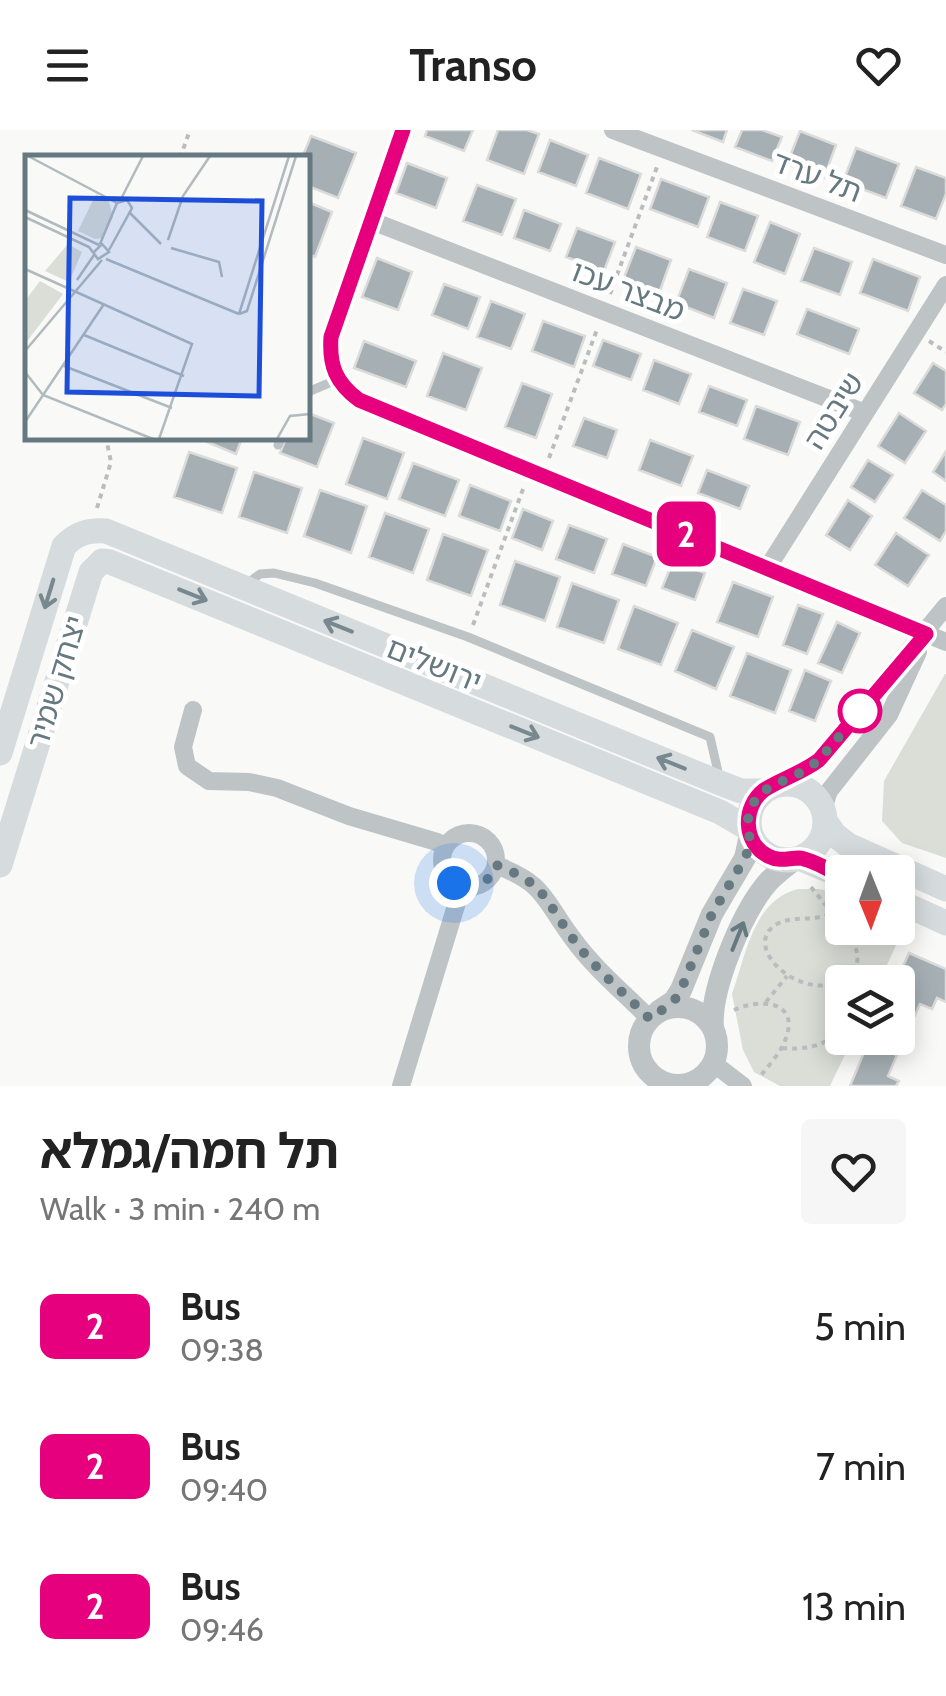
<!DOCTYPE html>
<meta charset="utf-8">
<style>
body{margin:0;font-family:Cabin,"Noto Sans Hebrew",sans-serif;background:#f6f6f6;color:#222;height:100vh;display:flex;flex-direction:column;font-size:38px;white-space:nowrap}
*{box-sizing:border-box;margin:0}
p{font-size:32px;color:#767676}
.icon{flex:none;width:55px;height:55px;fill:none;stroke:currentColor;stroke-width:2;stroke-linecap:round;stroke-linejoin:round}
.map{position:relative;height:956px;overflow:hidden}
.details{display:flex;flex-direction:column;background:#fff;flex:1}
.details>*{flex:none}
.badge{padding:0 20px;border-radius:15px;font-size:35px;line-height:65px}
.needle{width:65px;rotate:179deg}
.controls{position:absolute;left:825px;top:725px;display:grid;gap:20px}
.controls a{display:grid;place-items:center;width:90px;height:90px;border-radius:10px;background:#fff;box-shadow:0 5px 25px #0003;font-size:50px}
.you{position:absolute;width:50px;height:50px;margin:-25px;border:8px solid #fff;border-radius:50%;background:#1a73e8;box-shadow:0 0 0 15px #1a73e833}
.map>.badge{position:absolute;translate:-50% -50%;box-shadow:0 0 0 5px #fff}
.round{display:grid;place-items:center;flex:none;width:105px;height:105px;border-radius:10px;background:#f6f6f6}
.summary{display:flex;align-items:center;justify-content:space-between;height:170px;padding:0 40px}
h1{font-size:48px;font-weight:700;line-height:75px}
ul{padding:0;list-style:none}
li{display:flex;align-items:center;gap:30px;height:140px;padding:0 40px}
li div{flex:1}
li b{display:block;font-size:38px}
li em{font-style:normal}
li .badge{min-width:110px;font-weight:700;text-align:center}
header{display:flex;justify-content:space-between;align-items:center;height:130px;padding:0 40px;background:#fff;font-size:45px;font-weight:700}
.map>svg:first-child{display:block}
.green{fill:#daded7}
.building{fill:#a6b0b4;stroke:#dbdbda;stroke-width:2.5}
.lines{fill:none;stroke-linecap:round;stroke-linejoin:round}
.path{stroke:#b9bdbf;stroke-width:4;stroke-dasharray:5 5;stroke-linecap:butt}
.service{stroke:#bec4c6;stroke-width:9}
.minor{stroke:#bec4c6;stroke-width:18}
.tertiary{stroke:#bec4c6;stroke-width:22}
.secondary{stroke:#d6dbde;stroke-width:25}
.oneway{stroke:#77888e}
.oneway2{stroke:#667980}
.line-casing{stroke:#fff;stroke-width:22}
.line{stroke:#e6007e;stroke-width:15}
.walk{stroke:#667980;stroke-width:10;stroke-dasharray:0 18}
.stop-dot{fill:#fff;stroke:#e6007e;stroke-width:5}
.labels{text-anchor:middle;stroke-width:10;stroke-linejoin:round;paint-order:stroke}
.street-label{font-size:30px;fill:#667980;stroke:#fff}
.inset-road{fill:none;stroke:#b1babd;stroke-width:2.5}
.view{fill:#1d4ed8;fill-opacity:0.15;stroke:#1d4ed8;stroke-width:5}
.inset-edge{fill:none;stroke:#667980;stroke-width:5}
</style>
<header><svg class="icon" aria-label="menu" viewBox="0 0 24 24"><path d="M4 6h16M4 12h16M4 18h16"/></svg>Transo<svg class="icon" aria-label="heart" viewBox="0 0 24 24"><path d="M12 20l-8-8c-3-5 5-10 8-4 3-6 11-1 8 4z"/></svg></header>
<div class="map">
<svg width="946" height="956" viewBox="0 0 946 956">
<rect width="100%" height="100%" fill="#f9f9f8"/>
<path class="green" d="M945 544H946V728L902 713 882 691 884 651Z
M798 759H819L842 764V798H898V790L906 794 879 852H842V908H853L830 956H780L754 942 743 920 732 864C746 825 753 770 798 759Z"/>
<path class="building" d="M427 0H473L464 21 425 6Z
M498 0H527L539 4 524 44 487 30Z
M692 0H727L723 12Z
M742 0H762L782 7 772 31 735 17Z
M800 1 836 15 824 48 787 34Z
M311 6 356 23 338 68 308 56V28H302Z
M550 10 588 25 576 56 538 42Z
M856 18 899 34 886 68 843 52Z
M599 28 641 44 628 79 586 63Z
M407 33 447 48 436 78 396 63Z
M916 37 946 48V64L936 89 901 76Z
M661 49 709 67 698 97 650 79Z
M477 55 516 69 502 105 463 91Z
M308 72 332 82 315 127 308 124Z
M720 72 758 86 745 121 707 107Z
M524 80 561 94 550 121 514 108Z
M770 92 800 104 785 144 754 132Z
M577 98 615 112 604 141 566 127Z
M636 117 671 130 657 169 621 155Z
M814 118 852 132 840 165 801 151Z
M377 128 412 142 398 180 362 167Z
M873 129 920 147 908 181 860 163Z
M689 139 727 153 714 188 676 173Z
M444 154 480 167 468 199 432 185Z
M743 159 777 171 764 205 730 193Z
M491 171 525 184 511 219 477 207Z
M807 179 859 199 849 224 797 204Z
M543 191 585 206 574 237 532 221Z
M603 210 641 224 631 250 593 236Z
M364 211 416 231 406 257 354 238Z
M443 223 482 238 466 280 427 266Z
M654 230 691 244 679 274 643 260Z
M933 233 946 241V274L942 280 914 263Z
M522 253 552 264 536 308 505 297Z
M709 256 747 270 737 296 699 282Z
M756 276 800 292 788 325 744 309Z
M308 283 334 293 317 337 280 323 286 308H308Z
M899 283 926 301 905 333 878 316Z
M584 288 617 300 607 328 573 316Z
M198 308H242L236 324Z
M363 308 404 323 387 369 346 354Z
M650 310 693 326 681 356 639 340Z
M946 321V351L933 342Z
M189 322 237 338 222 383 174 367Z
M868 330 893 345 875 372 851 357Z
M413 333 459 350 445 386 399 369Z
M707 340 749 356 740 379 698 363Z
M254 342 302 358 287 403 239 387Z
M470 355 511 371 500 401 459 386Z
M320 360 367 376 351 423 304 406Z
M922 360 946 375V401L940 411 904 388Z
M848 370 872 386 850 420 826 405Z
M523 379 553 391 542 420 512 408Z
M385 383 429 399 413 443 369 427Z
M569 395 607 409 594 443 556 429Z
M896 403 929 425 908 456 875 435Z
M443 404 488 420 471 466 427 450Z
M623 414 657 427 646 456 612 444Z
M515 431 560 447 545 491 500 475Z
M673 431 705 443 695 470 662 458Z
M733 452 773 467 758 507 717 492Z
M572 453 619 470 604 513 557 497Z
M798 475 823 484 807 524 783 515Z
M634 476 678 493 661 535 618 519Z
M837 492 860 503 842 543 818 533Z
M692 500 734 517 716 559 675 541Z
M747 523 791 540 775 583 730 566Z
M805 540 831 551 815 591 789 581Z
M909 823 946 839V872L937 868 932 879 920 874 912 892 898 886 896 852Z
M868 913 897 925 888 946 899 951 896 956H850Z"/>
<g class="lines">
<path class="path" d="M180 28 190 0
M610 164 657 37
M929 211 946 222
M549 328 598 197
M97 378 111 332 106 308
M473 495 523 359
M811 757 832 783 842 779
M842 797 832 783C814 792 793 785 777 794 736 817 810 883 854 843 862 824 855 813 843 798
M766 872 787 846
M734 880C757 869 800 869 786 908 781 923 768 936 759 948
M782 918C827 922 857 902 827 857"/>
<path class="service" d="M308 262 336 250
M278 315 281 308
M248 453 260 444 274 443 315 453 468 507 710 607 719 646"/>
<path class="minor" d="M403 0 331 207C329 235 336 253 359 270L946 512
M613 0 946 125
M372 91 865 283
M768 437 946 155
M193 580 183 617 187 636 209 651 249 652 277 658 349 686 437 712 445 718
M780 654 819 630 946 476
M823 679 829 661 889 585 918 522
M442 730a27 27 0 1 1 54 0a27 27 0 1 1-54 0Z
M496 735C546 754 543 769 573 809 594 838 624 863 650 889
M713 933 743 956
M401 956 462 756"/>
<path class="tertiary" d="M639 916a39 39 0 1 1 78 0a39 39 0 1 1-78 0Z
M659 881 674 871 681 860 712 784 745 728 750 705
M713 897C710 860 741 786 764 757 772 746 784 738 794 730"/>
<path class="secondary" d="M102 431 110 432 720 682 749 699
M0 623 64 416C77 403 88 400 106 401L720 653 741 661H763
M749 692a38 38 0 1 1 76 0a38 38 0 1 1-76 0Z
M825 691 835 705 848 715 946 759
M799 728 842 746
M0 735 91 442 102 431
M898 771 946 793"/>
</g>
<defs><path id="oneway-shaft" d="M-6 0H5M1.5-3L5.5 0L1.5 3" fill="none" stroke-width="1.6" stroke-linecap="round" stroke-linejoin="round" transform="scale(2.5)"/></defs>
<g class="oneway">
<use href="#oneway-shaft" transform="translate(49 464) rotate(107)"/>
<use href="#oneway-shaft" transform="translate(193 465) rotate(22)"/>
<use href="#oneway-shaft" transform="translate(338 496) rotate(-158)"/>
<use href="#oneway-shaft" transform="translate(525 602) rotate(22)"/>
<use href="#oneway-shaft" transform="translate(671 633) rotate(-158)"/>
</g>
<use class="oneway2" href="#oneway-shaft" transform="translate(738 806) rotate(-68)"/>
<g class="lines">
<defs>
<path id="line" d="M403 0 331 207C329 236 336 253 359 270L926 504 819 630C802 643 781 649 764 660 742 677 743 713 768 726 780 732 788 728 799 728 812 729 830 741 842 746"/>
</defs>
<use href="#line" class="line-casing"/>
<use href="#line" class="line"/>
<path class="walk" d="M454 753C473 761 489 755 496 735 546 754 544 769 573 809 594 838 624 863 650 889L674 871 681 860 712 784 745 728 750 716 748 686 755 670 768 658 804 641 819 630 862 580 860 581"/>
</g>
<circle class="stop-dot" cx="860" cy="581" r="20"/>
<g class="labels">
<g class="street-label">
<text transform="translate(817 47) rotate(21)" y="10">תל ערד</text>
<text transform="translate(628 161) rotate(21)" y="10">מבצר עכו</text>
<text transform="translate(834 281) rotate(-58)" y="10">שיבטה</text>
<text transform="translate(434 535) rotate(22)" y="10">ירושלים</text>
<text transform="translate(57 552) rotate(-73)" y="10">יצחק שמיר</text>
</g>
</g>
<g transform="translate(25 25)">
<rect width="285" height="285" fill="#f9f9f8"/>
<path d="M71 39 84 47 88 62 78 83 70 84 53 76ZM43 89 57 97 44 127 20 116ZM15 126 38 139 0 189V146Z" fill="#daded7"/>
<path class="inset-road" d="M3 1 92 48M96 44 118 1M0 55 74 90M105 58 136 89M0 62 64 92 73 104 84 97 77 89 69 97M143 85 158 41 185 1M75 89 92 48M146 93 194 107 197 122M84 95 107 53 102 45 92 48M81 104 214 159M0 114 167 189 134 284M52 125 69 100M214 159 222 156 271 1M214 159 264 1M59 180 159 221M0 196 77 105M39 211 147 253M0 217 18 240 128 284M0 267 79 149M252 284 265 261 285 259"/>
<path class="view" d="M45 43 237 46 234 241 42 237Z"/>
<rect width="285" height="285" class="inset-edge"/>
</g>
</svg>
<div class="controls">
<a><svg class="needle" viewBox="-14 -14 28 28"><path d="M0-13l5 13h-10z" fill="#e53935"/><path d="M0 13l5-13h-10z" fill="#767676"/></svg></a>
<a><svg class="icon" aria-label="layers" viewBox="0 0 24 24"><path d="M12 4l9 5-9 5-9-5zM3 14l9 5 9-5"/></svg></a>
</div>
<div class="you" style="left:454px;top:753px"></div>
<b class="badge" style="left:686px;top:404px;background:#e6007e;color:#fff">2</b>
</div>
<section class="details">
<div class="summary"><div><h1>תל חמה/גמלא</h1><p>Walk · 3 min · 240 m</p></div><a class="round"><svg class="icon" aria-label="heart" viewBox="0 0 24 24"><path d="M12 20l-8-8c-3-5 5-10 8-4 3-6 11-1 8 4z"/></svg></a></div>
<ul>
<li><span class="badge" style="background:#e6007e;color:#fff">2</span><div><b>Bus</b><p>09:38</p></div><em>5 min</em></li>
<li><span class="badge" style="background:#e6007e;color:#fff">2</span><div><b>Bus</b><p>09:40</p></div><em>7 min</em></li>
<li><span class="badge" style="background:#e6007e;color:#fff">2</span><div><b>Bus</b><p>09:46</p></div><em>13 min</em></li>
</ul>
</section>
